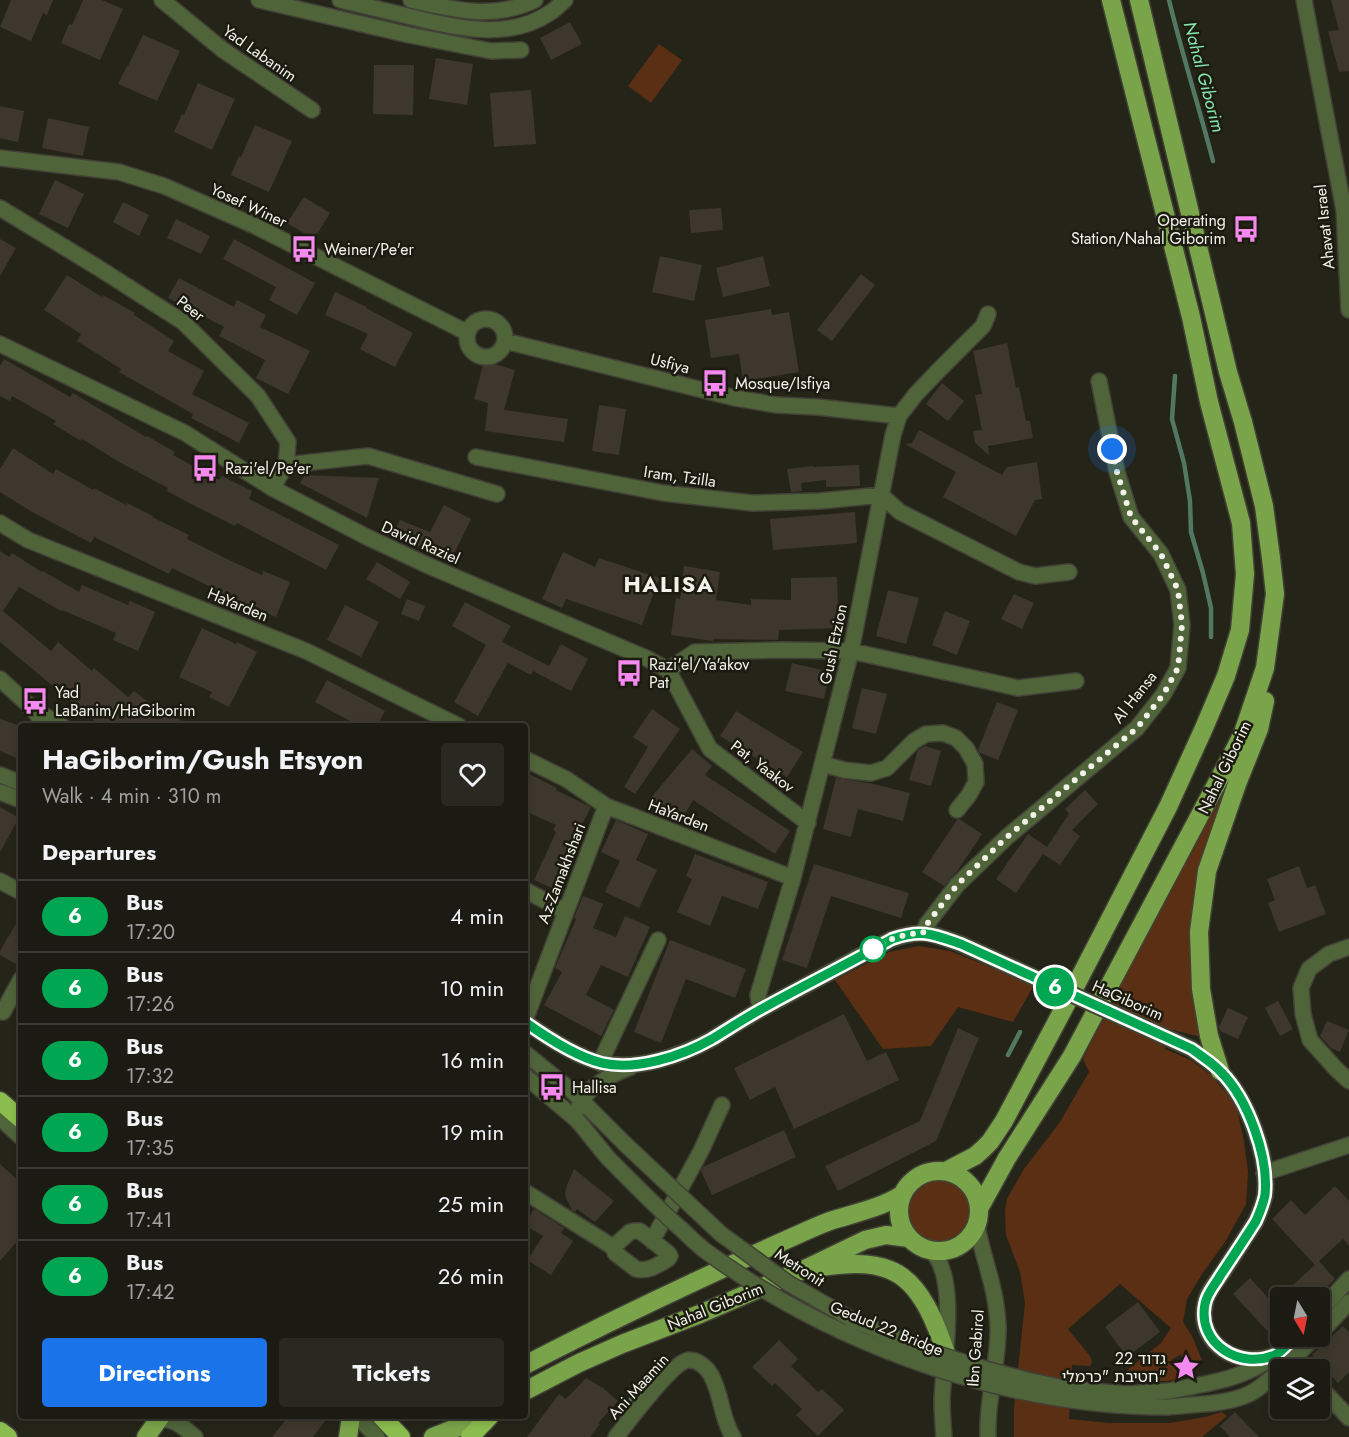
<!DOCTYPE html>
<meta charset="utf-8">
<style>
body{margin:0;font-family:Jost,"Noto Sans Hebrew",sans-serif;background:#292821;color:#f1f3f6;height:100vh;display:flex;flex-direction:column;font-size:22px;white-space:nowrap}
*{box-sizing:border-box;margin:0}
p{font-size:20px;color:#a0a1a0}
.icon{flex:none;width:33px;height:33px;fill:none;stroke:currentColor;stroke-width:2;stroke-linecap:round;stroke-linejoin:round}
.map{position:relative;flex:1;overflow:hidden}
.sheet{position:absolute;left:18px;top:723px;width:510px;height:696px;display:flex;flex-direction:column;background:#1c1b13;border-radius:6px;box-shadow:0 3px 9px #0003,0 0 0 2px #3a3933}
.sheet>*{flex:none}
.badge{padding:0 12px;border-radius:20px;font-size:21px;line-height:39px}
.needle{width:39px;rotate:170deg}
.fabs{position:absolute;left:1270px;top:1287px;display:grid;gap:12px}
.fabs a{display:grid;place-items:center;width:60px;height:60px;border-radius:6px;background:#1c1b13;box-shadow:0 3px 9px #0003,0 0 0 2px #3a3933;font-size:30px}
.you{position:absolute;width:30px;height:30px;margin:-15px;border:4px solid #fff;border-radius:50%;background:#1a73e8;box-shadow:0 0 0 9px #1a73e833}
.map>.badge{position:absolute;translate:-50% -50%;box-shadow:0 0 0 3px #fff}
h2{padding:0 24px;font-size:22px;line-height:54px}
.round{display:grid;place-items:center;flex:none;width:63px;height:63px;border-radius:6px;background:#292821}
.headline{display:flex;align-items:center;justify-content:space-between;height:102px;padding:0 24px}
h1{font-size:28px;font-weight:700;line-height:45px}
.primary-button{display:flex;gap:12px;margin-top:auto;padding:12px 24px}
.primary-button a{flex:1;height:69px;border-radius:6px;background:#1a73e8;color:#fff;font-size:24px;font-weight:700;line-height:69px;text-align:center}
.primary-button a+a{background:#292821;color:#f1f3f6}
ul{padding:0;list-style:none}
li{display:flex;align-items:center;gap:18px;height:72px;padding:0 24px;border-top:2px solid #3a3933}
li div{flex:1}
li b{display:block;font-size:22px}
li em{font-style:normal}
li .badge{min-width:66px;font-weight:700;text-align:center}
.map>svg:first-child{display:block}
.green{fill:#5b2f14}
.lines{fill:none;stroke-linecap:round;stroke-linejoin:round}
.stream{stroke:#527863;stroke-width:4.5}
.building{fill:#3e372d}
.minor-casing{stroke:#424136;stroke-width:18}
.major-casing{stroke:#424136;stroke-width:21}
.highway-casing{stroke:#424136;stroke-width:21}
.minor{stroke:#50643a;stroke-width:15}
.major{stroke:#7aa449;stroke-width:18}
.highway{stroke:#8bbd4e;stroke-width:18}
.minor-bridge-casing{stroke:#424136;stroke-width:18;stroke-linecap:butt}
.minor-bridge{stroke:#50643a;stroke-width:15}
.line-casing{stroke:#fff;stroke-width:14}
.line{stroke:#00a651;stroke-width:9}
.walk{stroke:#f2f2ea;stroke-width:6;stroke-dasharray:0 10.8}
.stop-dot{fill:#fff;stroke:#00a651;stroke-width:3}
.labels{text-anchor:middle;stroke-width:5;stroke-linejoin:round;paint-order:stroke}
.street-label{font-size:16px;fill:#f2f2ea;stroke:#1c1b10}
.poi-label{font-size:16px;fill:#f2f2ea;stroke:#1c1b10;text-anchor:start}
.water-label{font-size:18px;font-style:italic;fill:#84e4ab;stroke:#1c1b10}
.district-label{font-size:22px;font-weight:bold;letter-spacing:1.5px;fill:#f2f2ea;stroke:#1c1b10}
</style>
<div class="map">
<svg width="1349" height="1437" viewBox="0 0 1349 1437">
<rect width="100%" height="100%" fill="#252419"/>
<path class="green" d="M659 44 682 60 651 103 628 86Z
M1236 770 1210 841 1205 1038 1169 1029 1165 1049 1191 1060 1212 1076 1236 1105 1244 1141 1248 1172 1246 1204 1225 1242 1202 1274 1187 1299 1183 1322 1192 1336 1202 1360 1189 1363 1180 1355 1171 1360 1181 1380 1146 1382 1130 1379 1126 1371 1161 1343 1171 1328 1120 1284 1068 1329 1090 1356 1092 1362 1090 1366 1072 1365 1069 1419 1109 1423H1170L1205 1417 1222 1412 1227 1416 1202 1437H1014V1408L1025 1303 1020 1272 1006 1235 1005 1211 1007 1199 1024 1169 1060 1122 1089 1072 1083 1059 1117 990Z
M919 946 950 951 1034 985 1013 1022 958 1007 931 1046 883 1049 835 980 889 952Z
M907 1210a33 33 0 1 1 66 0a33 33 0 1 1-66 0Z"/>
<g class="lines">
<path class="stream" d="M1169 0C1182 54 1199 107 1213 161
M1175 376 1172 419 1184 463 1190 501 1191 532 1203 573 1211 608V637
M1008 1055 1020 1032
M631 1399 660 1360"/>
</g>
<path class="building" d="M11 0H53L47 15 43 13 31 41 0 27Z
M83 0H102L123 9 100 60 61 43 69 24 72 25Z
M1331 0H1349V71L1339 72 1328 31 1339 30Z
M570 22 582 44 551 60 540 38Z
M143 35 180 51 157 101 118 84 127 66H128Z
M436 58 473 64 467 105 429 99Z
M374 65H414L413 115 373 114Z
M198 83 235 99 212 150 174 132 182 114 184 115Z
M531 90 536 144 494 147 490 93Z
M0 106 24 111 18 142 0 138Z
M48 118 89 127 83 156 42 148Z
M255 125 292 141 269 192 231 175 239 156 241 157Z
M55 180 84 194 68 228 39 214Z
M304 197 330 213 314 239 287 223Z
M123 202 149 215 139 236 113 222Z
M721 208 723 230 691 233 689 210Z
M176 219 210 236 201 254 167 238Z
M0 239 16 248 0 276Z
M234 239 315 283 297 315 269 300 276 287 223 259Z
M660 256 702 265 694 301 652 292Z
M763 256 770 286 723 297 716 268Z
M861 274 875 285 832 341 817 330Z
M67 275 102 297 103 295 135 313 134 315 174 341 168 351 204 371 192 394 249 423 239 443 191 418 193 414 119 372 121 369 77 341 81 334 44 310Z
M179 278 234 307 237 300 266 315 260 327 310 351 288 394 256 378 265 360 219 336 224 327 168 298Z
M335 292 367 307 366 308 413 333 395 367 360 349 368 334 325 315Z
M771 309 772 315 789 312 799 372 743 381 739 354 711 358 705 320Z
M1007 343 1016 388 1019 387 1026 421H1030L1033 438 988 446 989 455 975 443 973 431 982 430 975 395 982 394 973 351Z
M4 359 70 397 73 393 146 437 147 436 175 452 173 455 219 480 222 476 252 491 249 499 339 545 326 570 237 523 235 526 191 504 167 491 168 488 119 462 82 439 81 441 53 424 56 421 12 396 10 401 0 396V366Z
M484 361 515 370 504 410 568 419 564 442 485 431 488 403 474 399Z
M942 383 964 401 948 421 926 404Z
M599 405 626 409 619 455 592 451Z
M919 430 1002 475 1007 467 1037 462 1042 499 1035 500 1016 536 943 497 956 472 905 444 912 443Z
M13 448 53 474 56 469 93 490 94 488 126 505 127 503 153 516 152 517 189 535 187 539 231 561 262 575 263 571 290 582 276 617 239 602 238 605 215 594 217 590 172 568 169 574 94 537 91 543 32 512 0 492V469Z
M859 465 860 486 826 487V480L801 483 802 491 791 492 787 469 813 466V467Z
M305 475 379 478 367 518 300 483Z
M444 505 471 519 450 562 414 544 393 536 400 520 430 532Z
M855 512 857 543 773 550 770 519Z
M0 551 9 557 12 553 42 572 43 571 79 592 82 585 128 605 130 601 155 612 138 651 113 640 116 633 62 610 61 611 19 587 3 611 51 651 58 642 92 671 94 668 128 697 134 691 164 714 168 710 187 726H101L0 642Z
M563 552 595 567 599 558 659 578 642 625 566 599 562 608 542 599Z
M377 562 410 582 400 599 366 579Z
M684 566 720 572 716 600 751 605V599L791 600V578L837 577 839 628 779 630 778 640 713 639V641L671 635 676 598 680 599Z
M888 590 919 598 906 644 876 636Z
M1014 594 1034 603 1022 629 1001 619Z
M407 599 425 606 419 621 401 614Z
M465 602 511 626 502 642 549 666 561 644 588 659 571 691 533 671 531 675 508 663 478 716 454 702 486 645 452 626Z
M345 605 379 622 361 657 327 640Z
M945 611 970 621 957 655 932 645Z
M202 628 236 644 237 642 257 652 229 707 209 697 212 692 179 677Z
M792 663 830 672 824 699 785 691Z
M327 680 385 711 377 726H359L315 702Z
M862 688 887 694 876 734 852 728Z
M997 702 1018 710 998 760 980 753 978 750Z
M652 709 680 729 635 794 624 787 648 747 633 737Z
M736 711 803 752 787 777 720 736Z
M0 719 21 726V760L0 751Z
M925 746 941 751 931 786 909 780 918 750Z
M692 749 712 766 705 775 790 831 775 854 693 800 683 818 649 800Z
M525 772 557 788 556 790 591 807 569 850 571 851 554 889 534 880 556 832 553 830 556 825 525 811Z
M836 778 869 783 910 793 903 821 858 809 851 837 823 829Z
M1085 790 1098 804 1072 830 1080 836 1060 865 1043 854 1016 893 996 879 1028 834 1047 847 1069 814 1065 809Z
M0 807 19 818 0 852Z
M959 819 982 834 958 870 944 886 922 872 957 820Z
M616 820 648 834 636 860 657 870 639 908 605 892 620 861 601 852Z
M695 854 768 882 758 909 722 896 710 926 677 912 692 879 686 876Z
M814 864 909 893 901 918 831 896 807 968 782 960Z
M1299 866 1307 888 1315 885 1326 914 1279 932 1268 903 1275 900 1267 879Z
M583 896 603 904 593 928 616 937 625 916 650 927 628 977 601 965 586 995 614 1010 601 1036 544 1005 562 972 555 968 576 919 574 918Z
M21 915V967L0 955V951Z
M670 940 746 969 735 998 686 979 661 1043 634 1032Z
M1278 1001 1293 1029 1280 1036 1265 1008Z
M1228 1008 1248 1017 1238 1039 1220 1031 1219 1027Z
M844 1014 867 1061 886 1052 899 1080 794 1129 775 1087 750 1100 734 1068Z
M1327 1021 1349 1030 1340 1052 1331 1048 1320 1036Z
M958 1028 979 1038 936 1141 838 1191 825 1166 920 1121Z
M784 1130 796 1157 712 1195 701 1171 703 1167Z
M0 1164 21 1183V1237L0 1261Z
M574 1169 614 1201 595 1222 577 1209 575 1212 572 1210 566 1198 565 1193 567 1185Z
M1335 1186 1349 1201V1246L1343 1239 1319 1261 1335 1279 1315 1298H1281V1329L1273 1337 1233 1294 1250 1278 1273 1303 1315 1265 1272 1219 1291 1200 1305 1215Z
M534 1209 564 1228 561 1233 573 1241 551 1275 527 1260 543 1236 525 1225V1223Z
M1138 1302 1160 1332 1127 1357 1105 1327Z
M1343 1326 1349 1332V1372L1338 1383 1312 1355Z
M779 1340 798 1359 791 1366 818 1392 822 1389 844 1410 818 1436 796 1415 802 1409 775 1383 772 1386 752 1367Z
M586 1378 603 1388 618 1401 598 1423 600 1424 590 1437H527L559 1394 566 1399Z
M1235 1412 1259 1437H1230L1220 1426Z
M289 1416H329L313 1437H272Z"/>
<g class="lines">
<defs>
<path id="minor" d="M162 0 223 50 312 110
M259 0 409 35 491 51 521 50
M340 0C365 6 391 12 416 18 460 29 511 40 551 12 556 9 560 4 565 0
M411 0C453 10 495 20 535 0
M1304 0 1344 210 1349 310
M0 158 119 172 164 186 255 226 468 333
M0 208 97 267 183 322 258 396 288 442 286 465 272 488
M467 338a19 19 0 1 1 38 0a19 19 0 1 1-38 0Z
M505 341 735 398 776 405 817 407 899 416
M0 344 185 433 272 488 369 538 429 566 646 658 668 670
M476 457 663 493 752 503 820 501 881 495 900 512 1019 572 1035 576 1069 572
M286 465 368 456 497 494
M0 523 28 540 306 651 459 726
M668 670 695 652 783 650 851 651 1018 688 1076 681
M668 670 710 749 808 823
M0 679 32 708 46 726
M40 713 62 726
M525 759 566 779 606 806 793 878
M823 764 844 770 871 773 887 768 914 741 926 734 943 733 956 738 966 748 975 764 976 782 969 795 957 810
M0 775 21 783
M0 792 21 800
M0 881 21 892
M525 890 566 912
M923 933 927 924 957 885 1007 837 1137 728 1163 695 1178 668 1182 625 1178 590 1161 554 1131 517 1117 472 1099 381
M1349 947 1329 954 1309 969 1301 988 1303 1014 1310 1040 1336 1069 1349 1081
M764 1008 759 1002 758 995 793 878 851 651 893 435 899 416 916 394 939 370 983 326 988 314
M3 1012 21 979
M525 1020 606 806
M525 1022C545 1036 578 1058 602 1063 638 1071 680 1056 712 1039 730 1028 748 1016 767 1006 809 984 850 961 892 939 923 929 931 933 961 944
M1192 1049C1201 1056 1213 1063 1221 1072 1248 1100 1269 1156 1265 1195 1263 1205 1260 1212 1256 1221 1245 1238 1234 1255 1223 1272 1216 1282 1207 1292 1205 1304 1196 1344 1240 1370 1275 1355 1283 1351 1289 1343 1296 1336
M525 1053 573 1092 625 1144
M600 1063 658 940
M525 1076 578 1121 608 1158
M578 1108C586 1087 612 1074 631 1067
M0 1118 21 1137
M1264 1173 1349 1145
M525 1192 613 1247
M977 1227C984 1261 997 1291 998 1326 999 1363 986 1400 988 1437
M634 1231H640L668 1253 670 1256 668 1259C658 1265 648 1272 636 1269L615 1253 613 1247 630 1232Z
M652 1241 701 1151 722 1105
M930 1250C960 1274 943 1365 942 1400 942 1412 943 1425 944 1437
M1320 1311 1349 1279
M1320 1333 1349 1302
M1282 1370 1316 1336
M1320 1387 1349 1418
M1169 1391C1204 1384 1240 1380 1270 1359
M1168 1407C1194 1404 1228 1405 1251 1393 1262 1387 1271 1378 1281 1370
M357 1416 377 1437
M158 1421C173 1416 184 1428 195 1437
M616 1437C628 1422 673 1361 689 1360 699 1360 707 1368 711 1375 722 1395 721 1418 733 1437"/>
<path id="major" d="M1220 1071 1209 1036 1201 989 1199 932 1207 871 1237 784 1259 729 1265 701
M899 1211a40 40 0 1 1 80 0a40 40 0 1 1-80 0Z
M946 1171 975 1156 983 1149 990 1142 1004 1121 1064 1008 1168 807 1204 728 1226 676 1240 630 1245 574 1241 523 1209 402 1191 317 1111 0
M980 1207 1007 1158 1072 1056 1235 749 1243 733 1265 668 1275 594 1271 558 1264 506 1243 422 1228 372 1139 0
M820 1267C843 1264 869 1261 890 1270 921 1282 936 1324 946 1353
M525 1365C614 1319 705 1276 797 1235 808 1230 819 1225 830 1221 855 1213 881 1208 903 1194
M525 1391 579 1363 622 1344 700 1314 807 1268 865 1240 886 1235 909 1238
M146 1437 161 1416
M348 1437 351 1416
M433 1437 461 1426 479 1416"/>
<path id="highway" d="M0 1101 21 1119
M381 1416 401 1437
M0 1431 8 1437
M470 1437 490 1416"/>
</defs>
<use href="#minor" class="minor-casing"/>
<use href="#major" class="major-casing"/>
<use href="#highway" class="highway-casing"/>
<use href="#minor" class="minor"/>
<use href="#major" class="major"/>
<use href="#highway" class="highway"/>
<defs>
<path id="minor-bridge" d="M961 944 1192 1049
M625 1144 721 1234 788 1283 851 1319 916 1347 985 1369 1027 1380 1068 1389 1127 1394 1169 1391
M608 1158C632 1182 655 1206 680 1228 689 1236 697 1245 707 1252 837 1347 1007 1407 1168 1407"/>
</defs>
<use href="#minor-bridge" class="minor-bridge-casing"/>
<use href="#minor-bridge" class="minor-bridge"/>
</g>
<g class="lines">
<defs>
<path id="line" d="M525 1022C546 1037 577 1057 602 1063 636 1071 682 1056 712 1039 730 1028 748 1016 767 1006 809 983 851 962 892 939 922 929 932 934 961 944L1192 1049C1201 1056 1213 1063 1221 1072 1248 1099 1269 1157 1265 1195 1263 1205 1260 1212 1256 1221 1244 1240 1232 1258 1220 1276 1215 1285 1207 1293 1205 1304 1197 1344 1240 1370 1275 1355 1283 1351 1289 1342 1296 1336"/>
</defs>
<use href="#line" class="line-casing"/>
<use href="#line" class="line"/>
<path class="walk" d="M873 949 892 939 908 934 923 933 927 924 957 885 1007 837 1137 728 1163 695 1178 668 1182 625 1178 590 1161 554 1131 517 1117 472 1112 449"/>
</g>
<defs>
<symbol id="bus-bare" viewBox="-9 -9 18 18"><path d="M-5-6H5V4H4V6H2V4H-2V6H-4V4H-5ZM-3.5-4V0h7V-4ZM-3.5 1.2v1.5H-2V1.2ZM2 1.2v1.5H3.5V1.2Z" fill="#f589ef" stroke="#1c1b10" stroke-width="2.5" paint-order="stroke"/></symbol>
<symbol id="sight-bare" viewBox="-9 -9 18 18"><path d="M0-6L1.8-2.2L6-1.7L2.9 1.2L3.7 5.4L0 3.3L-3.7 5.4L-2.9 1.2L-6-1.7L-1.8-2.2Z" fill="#f589ef" stroke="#1c1b10" stroke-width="2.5" paint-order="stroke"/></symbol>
</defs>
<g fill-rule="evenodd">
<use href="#bus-bare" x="1227" y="210" width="38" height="38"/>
<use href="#bus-bare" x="285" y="230" width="38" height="38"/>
<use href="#bus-bare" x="696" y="364" width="38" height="38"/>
<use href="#bus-bare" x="186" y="449" width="38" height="38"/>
<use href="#bus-bare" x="610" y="654" width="38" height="38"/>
<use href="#bus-bare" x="16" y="682" width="38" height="38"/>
<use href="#bus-bare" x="533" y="1068" width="38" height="38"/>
<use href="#sight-bare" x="1167" y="1348" width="38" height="38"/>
</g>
<circle class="stop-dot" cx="873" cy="949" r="12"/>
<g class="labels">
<g class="street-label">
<text transform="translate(260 53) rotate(35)" y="6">Yad Labanim</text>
<text transform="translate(249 205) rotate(25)" y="6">Yosef Winer</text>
<text transform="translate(1324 227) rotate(-96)" y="6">Ahavat Israel</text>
<text transform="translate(191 308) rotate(38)" y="6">Peer</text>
<text transform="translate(670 363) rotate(14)" y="6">Usfiya</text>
<text transform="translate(680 476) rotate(8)" y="6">Iram, Tzilla</text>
<text transform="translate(421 542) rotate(24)" y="6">David Raziel</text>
<text transform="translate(238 604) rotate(22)" y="6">HaYarden</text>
<text transform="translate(833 644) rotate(-78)" y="6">Gush Etzion</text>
<text transform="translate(1134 697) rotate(-52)" y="6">Al Hansa</text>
<text transform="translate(763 766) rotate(37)" y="6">Pat, Yaakov</text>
<text transform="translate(1224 767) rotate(-64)" y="6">Nahal Giborim</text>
<text transform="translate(679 815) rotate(21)" y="6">HaYarden</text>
<text transform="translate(561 873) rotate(-69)" y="6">Az-Zamakhshari</text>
<text transform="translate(1128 1000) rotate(24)" y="6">HaGiborim</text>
<text transform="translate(800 1267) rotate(33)" y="6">Metronit</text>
<text transform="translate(715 1306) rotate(-22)" y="6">Nahal Giborim</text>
<text transform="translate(887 1328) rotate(22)" y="6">Gedud 22 Bridge</text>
<text transform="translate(975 1348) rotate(-86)" y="6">Ibn Gabirol</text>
<text transform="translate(638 1386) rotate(-48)" y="6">Ani Maamin</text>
</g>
<g class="poi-label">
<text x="1226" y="226" text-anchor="end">Operating<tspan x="1226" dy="18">Station/Nahal Giborim</tspan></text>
<text x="324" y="255">Weiner/Pe'er</text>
<text x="735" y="389">Mosque/Isfiya</text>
<text x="225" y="474">Razi'el/Pe'er</text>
<text x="649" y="670">Razi'el/Ya'akov<tspan x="649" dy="18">Pat</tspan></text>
<text x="55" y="698">Yad<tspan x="55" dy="18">LaBanim/HaGiborim</tspan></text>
<text x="572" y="1093">Hallisa</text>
<text x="1166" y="1364" text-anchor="end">גדוד 22<tspan x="1166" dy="18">חטיבת "כרמלי"</tspan></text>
</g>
<g class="water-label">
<text transform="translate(1204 77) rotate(75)" y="6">Nahal Giborim</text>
</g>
<g class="district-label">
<text x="669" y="592">HALISA</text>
</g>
</g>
</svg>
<div class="fabs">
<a><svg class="needle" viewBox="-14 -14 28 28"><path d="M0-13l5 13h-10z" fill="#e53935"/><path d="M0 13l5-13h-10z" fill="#a0a1a0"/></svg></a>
<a><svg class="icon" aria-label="layers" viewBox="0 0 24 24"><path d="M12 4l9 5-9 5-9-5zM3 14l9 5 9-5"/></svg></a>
</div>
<div class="you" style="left:1112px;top:449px"></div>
<b class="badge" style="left:1055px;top:987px;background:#00a651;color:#fff">6</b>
<section class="sheet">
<div class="headline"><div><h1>HaGiborim/Gush Etsyon</h1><p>Walk · 4 min · 310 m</p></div><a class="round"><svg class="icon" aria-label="heart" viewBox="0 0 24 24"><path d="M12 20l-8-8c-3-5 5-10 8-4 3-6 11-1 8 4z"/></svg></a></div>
<h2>Departures</h2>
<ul>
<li><span class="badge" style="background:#00a651;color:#fff">6</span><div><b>Bus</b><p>17:20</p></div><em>4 min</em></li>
<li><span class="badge" style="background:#00a651;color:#fff">6</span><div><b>Bus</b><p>17:26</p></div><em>10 min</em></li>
<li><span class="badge" style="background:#00a651;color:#fff">6</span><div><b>Bus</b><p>17:32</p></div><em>16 min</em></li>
<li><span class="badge" style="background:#00a651;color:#fff">6</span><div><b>Bus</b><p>17:35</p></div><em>19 min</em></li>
<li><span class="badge" style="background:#00a651;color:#fff">6</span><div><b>Bus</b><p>17:41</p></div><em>25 min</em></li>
<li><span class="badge" style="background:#00a651;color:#fff">6</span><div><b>Bus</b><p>17:42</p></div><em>26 min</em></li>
</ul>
<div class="primary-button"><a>Directions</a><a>Tickets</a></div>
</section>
</div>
